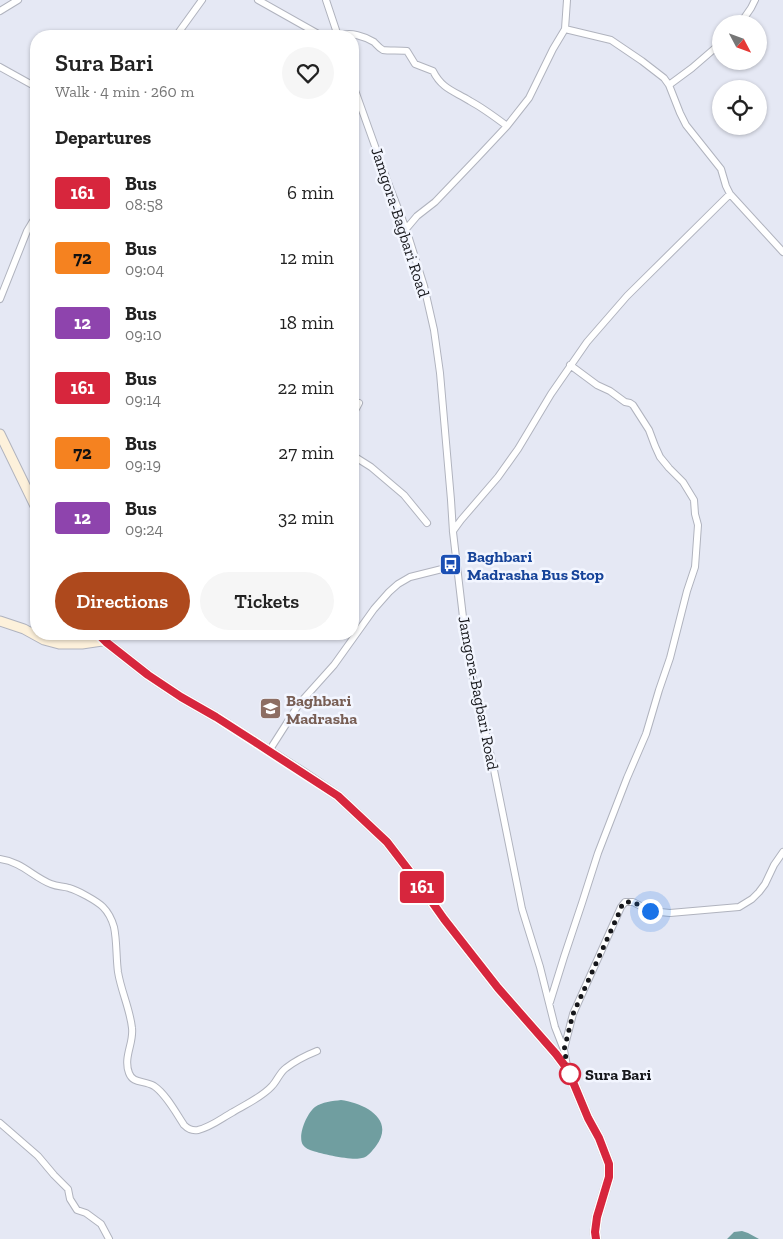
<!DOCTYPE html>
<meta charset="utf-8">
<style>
body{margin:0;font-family:"Zilla Slab",serif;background:#f6f6f6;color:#222;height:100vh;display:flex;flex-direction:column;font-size:19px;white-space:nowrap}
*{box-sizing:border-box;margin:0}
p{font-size:16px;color:#767676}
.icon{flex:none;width:28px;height:28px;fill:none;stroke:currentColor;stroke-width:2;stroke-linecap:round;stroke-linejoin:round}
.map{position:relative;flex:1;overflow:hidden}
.drawer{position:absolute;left:30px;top:30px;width:329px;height:610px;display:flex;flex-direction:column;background:#fff;border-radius:20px;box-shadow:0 1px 4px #0004}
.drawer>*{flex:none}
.badge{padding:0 10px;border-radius:4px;font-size:18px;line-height:32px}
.needle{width:32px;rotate:131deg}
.fabs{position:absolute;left:712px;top:15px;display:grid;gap:10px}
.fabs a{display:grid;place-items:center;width:55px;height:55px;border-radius:50%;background:#fff;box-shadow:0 1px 4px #0004;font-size:25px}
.you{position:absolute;width:25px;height:25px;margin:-12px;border:4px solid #fff;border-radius:50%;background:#1a73e8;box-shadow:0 0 0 8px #1a73e833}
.map>.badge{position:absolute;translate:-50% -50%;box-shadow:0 0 0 2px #fff}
h2{padding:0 25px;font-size:19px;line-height:45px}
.round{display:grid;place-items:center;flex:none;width:52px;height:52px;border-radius:26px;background:#f6f6f6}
.head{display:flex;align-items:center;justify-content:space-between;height:85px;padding:0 25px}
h1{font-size:24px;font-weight:600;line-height:38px}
.primary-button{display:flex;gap:10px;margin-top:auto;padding:10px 25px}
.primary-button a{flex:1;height:58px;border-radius:30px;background:#ae491d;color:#fff;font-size:20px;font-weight:600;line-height:58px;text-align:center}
.primary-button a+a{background:#f6f6f6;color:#222}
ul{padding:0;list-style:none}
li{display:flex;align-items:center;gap:15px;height:65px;padding:0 25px}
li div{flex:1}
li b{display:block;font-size:19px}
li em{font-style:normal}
li .badge{min-width:55px;font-weight:700;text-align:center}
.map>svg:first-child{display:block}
.water{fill:#709ea0}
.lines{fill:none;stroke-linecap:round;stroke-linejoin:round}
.street-casing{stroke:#b0b3be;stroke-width:8}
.secondary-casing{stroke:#b0b3be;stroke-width:11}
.street{stroke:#fff;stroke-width:6}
.secondary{stroke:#fdf1db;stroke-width:9}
.line-casing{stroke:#fff;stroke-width:11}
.line{stroke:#d7263d;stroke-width:8}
.walk{stroke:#16171b;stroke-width:5;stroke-dasharray:0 9}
.stop-dot{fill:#fff;stroke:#d7263d;stroke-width:2.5}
.labels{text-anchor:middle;stroke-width:5;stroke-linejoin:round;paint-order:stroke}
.street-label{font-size:16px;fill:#16171b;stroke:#f3f6ff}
.transit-label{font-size:16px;font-weight:bold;fill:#164399;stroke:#f3f6ff;text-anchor:start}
.education-label{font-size:16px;font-weight:bold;fill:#785e54;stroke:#f3f6ff;text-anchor:start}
.stop-label{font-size:16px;font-weight:bold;fill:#16171b;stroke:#f3f6ff;text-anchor:start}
</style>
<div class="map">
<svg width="783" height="1239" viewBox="0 0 783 1239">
<rect width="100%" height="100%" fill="#e5e8f4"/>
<path class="water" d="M341 1100C364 1103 396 1119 376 1146 372 1151 368 1157 362 1158 352 1161 323 1154 313 1151 309 1150 305 1148 303 1145 297 1136 307 1113 315 1107 322 1102 333 1101 341 1100Z
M742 1231 748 1233 759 1239H727L734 1232Z"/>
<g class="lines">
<defs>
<path id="street" d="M258 0 322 36
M326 0 338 36
M0 11 18 0
M740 24 751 8 755 0
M565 29 611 40 642 61 664 78 669 85 680 113 686 125 721 169 726 186 730 194 783 252
M176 36 202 0
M341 36C349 31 366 37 374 42 377 45 379 48 383 50 389 51 400 50 407 51L415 64 433 71C442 89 454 91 470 101 483 108 495 117 507 126
M0 67 36 87
M352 82 390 188 406 229 424 286 434 330 440 373 451 500 453 532 467 651 494 770 522 909 540 967 555 1027 564 1050 567 1066
M669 85 692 68 721 43
M406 229 417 216 435 202 477 158 507 126 529 98 553 49 565 29 567 0
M0 299 27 231 36 216
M352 416 359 403
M352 455 371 467 404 495 427 523
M453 531 461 520 498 477 518 449 551 394 587 342 627 296 730 194
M269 751 299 704 334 665 374 609 389 592 398 584 410 577 442 569 457 567
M0 859C22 862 33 877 51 884 58 887 63 886 69 888 77 890 97 901 103 907 108 912 112 920 114 927 117 941 116 957 118 972 121 991 130 1009 132 1028 134 1043 123 1057 129 1073 133 1084 144 1080 154 1086 166 1094 176 1113 184 1125 188 1129 193 1131 198 1130 211 1127 222 1118 233 1112 246 1104 261 1098 272 1086 277 1081 280 1072 286 1068 295 1061 307 1055 317 1051
M550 1002 564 957 582 903 598 853 627 778 646 734 659 690 670 658 687 591 695 567 698 525 695 514 694 500 683 482 669 468 660 457 655 446 649 430 633 405 630 403 625 402 610 391 597 385 570 365
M564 1049 573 1014 621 907 625 902H633L650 911 670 913 739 907 752 899 759 892 765 884 774 865 783 852
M0 1123 38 1156 54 1175 68 1189 70 1199 77 1210 86 1213 101 1224 109 1239"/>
<path id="secondary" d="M0 434 36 508
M0 621 24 629 44 640 59 644H82L102 641 106 642
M98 634 106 642 148 675 181 697 216 717 302 772 338 796 387 842 420 885 444 919 498 988 556 1054 568 1070 588 1118 599 1138 609 1164V1177L597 1217 595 1232 596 1239"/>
</defs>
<use href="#street" class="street-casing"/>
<use href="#secondary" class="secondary-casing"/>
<use href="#street" class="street"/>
<use href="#secondary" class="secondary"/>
</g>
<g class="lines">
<defs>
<path id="line" d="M98 634 106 642 148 675 181 697 216 717 255 742 338 796 387 842 420 885 444 919 498 988 556 1054 568 1070 588 1118 599 1138 609 1164V1177L597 1217 595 1232 596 1239"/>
</defs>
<use href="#line" class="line-casing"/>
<use href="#line" class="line"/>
<path class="walk" d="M570 1074 564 1050 573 1014 619 913 621 907 625 902H633L650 911"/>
</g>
<defs>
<symbol id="bus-square" viewBox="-11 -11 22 22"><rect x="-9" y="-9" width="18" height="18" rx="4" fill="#1a4fb4" stroke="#f3f6ff"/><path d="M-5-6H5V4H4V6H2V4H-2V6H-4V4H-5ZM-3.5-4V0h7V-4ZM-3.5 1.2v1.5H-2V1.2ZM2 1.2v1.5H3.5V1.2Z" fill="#fff"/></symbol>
<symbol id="university-square" viewBox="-11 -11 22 22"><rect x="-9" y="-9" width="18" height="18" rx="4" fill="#8d6e63" stroke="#f3f6ff"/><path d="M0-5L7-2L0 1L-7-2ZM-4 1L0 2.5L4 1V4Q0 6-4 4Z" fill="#fff"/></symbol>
</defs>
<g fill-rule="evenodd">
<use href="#bus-square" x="438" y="552" width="25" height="25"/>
<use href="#university-square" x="258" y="696" width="25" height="25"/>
</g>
<circle class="stop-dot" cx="570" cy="1074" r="10"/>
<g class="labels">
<g class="street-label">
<text transform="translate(401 222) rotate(72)" y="6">Jamgora-Bagbari Road</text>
<text transform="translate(479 693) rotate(79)" y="6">Jamgora-Bagbari Road</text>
</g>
<g class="transit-label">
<text x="467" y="562">Baghbari<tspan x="467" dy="18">Madrasha Bus Stop</tspan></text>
</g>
<g class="education-label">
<text x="286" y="706">Baghbari<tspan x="286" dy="18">Madrasha</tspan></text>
</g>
<g class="stop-label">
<text x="585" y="1080">Sura Bari</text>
</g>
</g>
</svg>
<div class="fabs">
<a><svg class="needle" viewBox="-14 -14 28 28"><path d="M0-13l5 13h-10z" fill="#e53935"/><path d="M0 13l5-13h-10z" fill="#767676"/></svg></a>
<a><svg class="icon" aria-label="locate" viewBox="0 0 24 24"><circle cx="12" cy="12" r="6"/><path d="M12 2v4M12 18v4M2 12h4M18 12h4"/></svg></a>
</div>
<div class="you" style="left:650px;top:911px"></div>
<b class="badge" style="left:422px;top:887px;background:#d7263d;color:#fff">161</b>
<section class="drawer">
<div class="head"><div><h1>Sura Bari</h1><p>Walk · 4 min · 260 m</p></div><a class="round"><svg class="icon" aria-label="heart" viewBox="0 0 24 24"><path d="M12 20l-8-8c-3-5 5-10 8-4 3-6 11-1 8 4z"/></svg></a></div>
<h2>Departures</h2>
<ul>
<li><span class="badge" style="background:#d7263d;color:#fff">161</span><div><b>Bus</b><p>08:58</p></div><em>6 min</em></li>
<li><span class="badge" style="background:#f58220;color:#111">72</span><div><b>Bus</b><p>09:04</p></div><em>12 min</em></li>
<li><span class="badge" style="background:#8e44ad;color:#fff">12</span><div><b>Bus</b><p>09:10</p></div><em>18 min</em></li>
<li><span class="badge" style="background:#d7263d;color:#fff">161</span><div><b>Bus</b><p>09:14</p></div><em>22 min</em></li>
<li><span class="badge" style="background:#f58220;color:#111">72</span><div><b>Bus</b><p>09:19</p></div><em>27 min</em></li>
<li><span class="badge" style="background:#8e44ad;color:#fff">12</span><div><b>Bus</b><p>09:24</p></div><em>32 min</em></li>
</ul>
<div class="primary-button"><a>Directions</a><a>Tickets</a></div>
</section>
</div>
